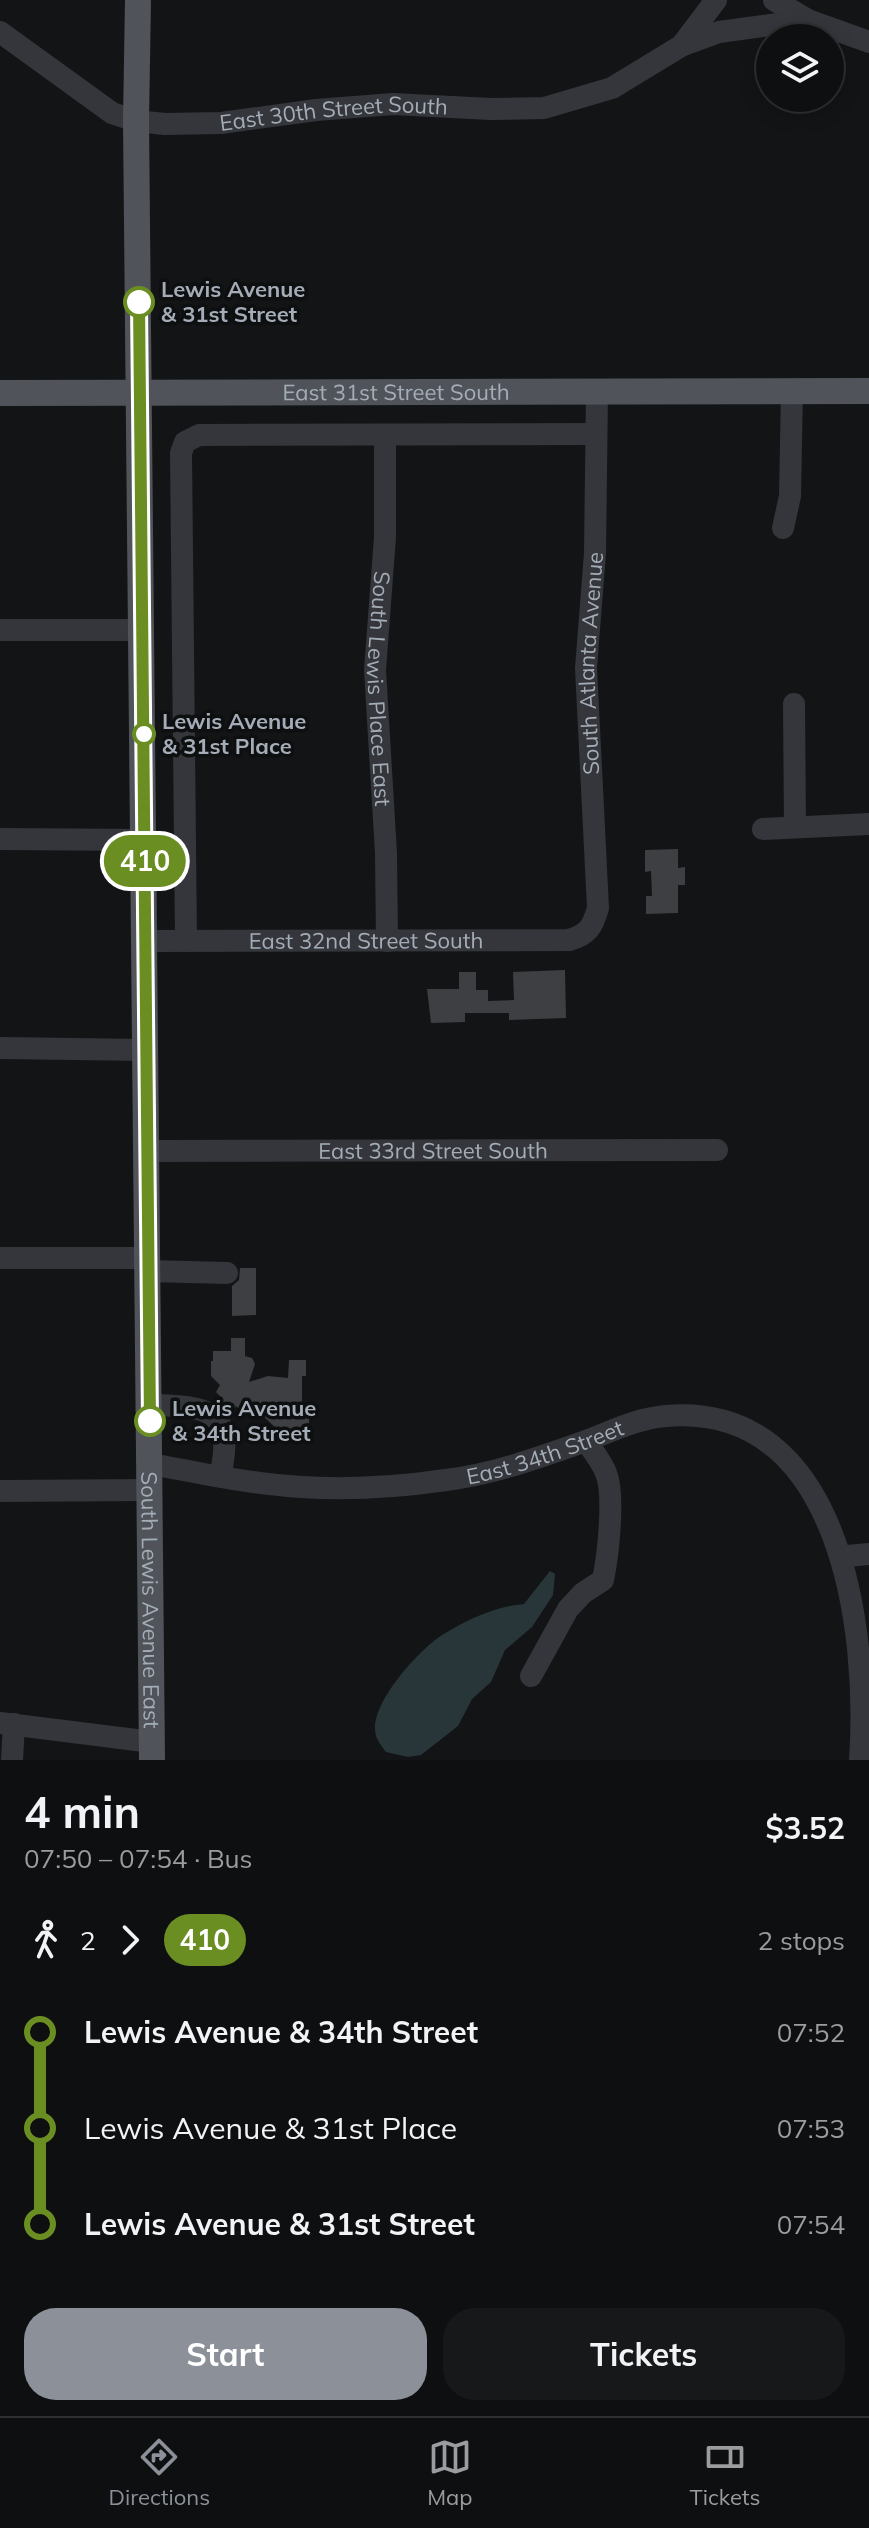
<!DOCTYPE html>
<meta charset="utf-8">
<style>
body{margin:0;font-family:Mulish,sans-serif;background:#171819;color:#f1f3f6;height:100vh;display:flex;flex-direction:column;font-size:30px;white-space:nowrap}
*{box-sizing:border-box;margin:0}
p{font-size:26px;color:#9b9c9f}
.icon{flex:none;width:44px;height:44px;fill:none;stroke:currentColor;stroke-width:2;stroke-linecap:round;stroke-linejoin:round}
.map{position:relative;height:1760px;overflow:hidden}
.side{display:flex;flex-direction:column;background:#0e0f10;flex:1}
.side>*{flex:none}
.badge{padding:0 16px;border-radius:26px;font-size:28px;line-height:52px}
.buttons{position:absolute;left:756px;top:24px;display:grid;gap:16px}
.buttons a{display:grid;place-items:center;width:88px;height:88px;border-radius:50%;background:#0e0f10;box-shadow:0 4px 20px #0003,0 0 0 2px #2e2f30;font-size:40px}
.map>.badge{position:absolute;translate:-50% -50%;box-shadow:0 0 0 4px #fff}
.legs{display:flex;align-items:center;gap:12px;height:88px;padding:0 24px;font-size:26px}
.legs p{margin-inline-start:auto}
.summary{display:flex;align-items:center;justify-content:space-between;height:136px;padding:0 24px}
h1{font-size:44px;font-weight:700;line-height:60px}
.primary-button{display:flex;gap:16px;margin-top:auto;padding:16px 24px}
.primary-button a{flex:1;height:92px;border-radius:32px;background:#8c9099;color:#fff;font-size:32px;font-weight:700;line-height:92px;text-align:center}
.primary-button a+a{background:#171819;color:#f1f3f6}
ul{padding:0 24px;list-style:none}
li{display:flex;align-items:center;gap:28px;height:96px;font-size:30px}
li i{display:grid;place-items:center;width:12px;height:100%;margin:0 10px;background:currentColor}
li i::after{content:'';width:20px;height:20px;margin:-10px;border:6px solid;border-radius:50%;background:#0e0f10}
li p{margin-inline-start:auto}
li:first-child i{background:linear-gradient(#0000 50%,currentColor 0)}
li:last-child i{background:linear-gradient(currentColor 50%,#0000 0)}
.tab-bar{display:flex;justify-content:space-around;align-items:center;height:112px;border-top:2px solid #2e2f30;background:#0e0f10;font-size:22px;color:#9b9c9f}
.tab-bar a{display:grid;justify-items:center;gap:4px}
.tab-bar .current{color:#8c9099}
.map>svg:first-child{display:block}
.water{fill:#28363a}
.building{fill:#3d3f43}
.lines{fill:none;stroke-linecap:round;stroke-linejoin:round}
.minor{stroke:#34363b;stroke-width:22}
.major{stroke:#50545a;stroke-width:26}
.line-1-casing{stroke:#fff;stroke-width:18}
.line-1{stroke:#6b8e23;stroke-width:12}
.stop-1-dot{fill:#fff;stroke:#6b8e23;stroke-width:4}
.labels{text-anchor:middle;stroke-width:7;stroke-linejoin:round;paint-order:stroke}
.street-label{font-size:22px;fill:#a4adb7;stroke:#0e0f10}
.stop-label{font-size:22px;font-weight:bold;fill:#a4adb7;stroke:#0e0f10;text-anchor:start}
</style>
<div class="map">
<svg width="869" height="1760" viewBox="0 0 869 1760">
<rect width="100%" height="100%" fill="#131415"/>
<path class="water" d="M550 1571 555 1574 553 1595 532 1627 505 1650 491 1682 472 1699 458 1726 421 1755 408 1757 386 1752C383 1748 378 1742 376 1736 367 1706 419 1650 442 1635 466 1620 496 1606 524 1604Z"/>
<path class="building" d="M678 849V868L685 867V885H678V913L646 914V896H652L651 871 645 872V850Z
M565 970 566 1018 509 1020V1013H465V1022L431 1023 427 989H459V972H476V990H488V1001L514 1000 513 972Z
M240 1268H256V1315L232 1316V1286L239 1280Z
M231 1338H245V1356L252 1358 255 1364 249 1382 268 1376 288 1378 289 1360H306V1376H302V1416H309V1433H281L256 1409 251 1413 248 1409 243 1413 236 1406 229 1413 218 1403 222 1398 216 1392 220 1385 211 1376V1361H213V1351H231Z"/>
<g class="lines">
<g class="minor">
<path d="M774 0 808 20 869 42"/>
<path id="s1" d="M0 32 112 113 136 121 165 124 221 123 316 110 393 104 491 109 544 108 612 88 681 46 719 32 808 20"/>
<path d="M682 45 716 0"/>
<path id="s2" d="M385 435V537L375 670 386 853 387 941"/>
<path d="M783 528 790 496 792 391"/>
<path d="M0 630H141"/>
<path d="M794 704 795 826"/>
<path d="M763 829 869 824"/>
<path d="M0 839 145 840"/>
<path id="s3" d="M146 941 569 940C588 935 593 926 598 908L586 668 595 553 597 392"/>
<path d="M186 941 181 453 185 442 199 435 596 434"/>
<path d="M0 1048 146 1050"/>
<path id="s4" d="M147 1151 717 1150"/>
<path d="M0 1258H149"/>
<path d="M149 1271 227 1273"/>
<path d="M150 1405C208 1406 236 1409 220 1476"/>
<path id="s5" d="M151 1464C200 1473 250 1484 301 1487 349 1490 398 1487 446 1480 494 1474 541 1457 586 1441 612 1431 638 1418 666 1416 841 1401 869 1630 860 1760"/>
<path d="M0 1491 150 1490"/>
<path d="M847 1556 869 1554"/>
<path d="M531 1676 568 1609 583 1593 603 1580C608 1556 615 1495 606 1473 602 1462 593 1451 586 1441"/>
<path d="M0 1723 152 1742"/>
<path d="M12 1760 14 1724"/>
</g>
<g class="major">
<path id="s6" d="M138 0 136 121 152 1760"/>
<path id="s7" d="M0 393 869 391"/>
</g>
</g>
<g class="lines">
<defs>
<path id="line-1" d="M139 302 150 1421"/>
</defs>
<use href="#line-1" class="line-1-casing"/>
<use href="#line-1" class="line-1"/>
</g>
<g class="stop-1-dot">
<circle cx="139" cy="302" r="14"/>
<circle cx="144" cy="734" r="10"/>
<circle cx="150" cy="1421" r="14"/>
</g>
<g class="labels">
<g class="street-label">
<text dy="8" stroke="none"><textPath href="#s1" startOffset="362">East 30th Street South</textPath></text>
<text dy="8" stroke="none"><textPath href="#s7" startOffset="396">East 31st Street South</textPath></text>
<text dy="8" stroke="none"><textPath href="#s3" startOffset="714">South Atlanta Avenue</textPath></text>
<text dy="8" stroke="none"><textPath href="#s2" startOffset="254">South Lewis Place East</textPath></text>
<text dy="8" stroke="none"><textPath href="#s3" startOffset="220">East 32nd Street South</textPath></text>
<text dy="8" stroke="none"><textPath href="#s4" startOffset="286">East 33rd Street South</textPath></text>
<text dy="8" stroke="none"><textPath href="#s5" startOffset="400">East 34th Street</textPath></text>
<text dy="8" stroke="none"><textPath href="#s6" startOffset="1600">South Lewis Avenue East</textPath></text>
</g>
<g class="stop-label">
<text x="161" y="297">Lewis Avenue<tspan x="161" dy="25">&amp; 31st Street</tspan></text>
<text x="162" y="729">Lewis Avenue<tspan x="162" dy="25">&amp; 31st Place</tspan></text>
<text x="172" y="1416">Lewis Avenue<tspan x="172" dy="25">&amp; 34th Street</tspan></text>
</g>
</g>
</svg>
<div class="buttons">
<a><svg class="icon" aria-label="layers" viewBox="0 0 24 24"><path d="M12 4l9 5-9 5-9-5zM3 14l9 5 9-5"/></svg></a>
</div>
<b class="badge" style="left:145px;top:861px;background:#6b8e23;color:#fff">410</b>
</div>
<section class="side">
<div class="summary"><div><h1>4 min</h1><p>07:50 – 07:54 · Bus</p></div><b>$3.52</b></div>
<div class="legs"><svg class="icon" aria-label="walk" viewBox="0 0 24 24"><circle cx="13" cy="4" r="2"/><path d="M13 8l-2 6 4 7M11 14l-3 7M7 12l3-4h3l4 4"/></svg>2<svg class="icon" aria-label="forward" viewBox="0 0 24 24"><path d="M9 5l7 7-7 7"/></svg><b class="badge" style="background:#6b8e23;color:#fff">410</b><p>2 stops</p></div>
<ul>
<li><i style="color:#6b8e23"></i><b>Lewis Avenue &amp; 34th Street</b><p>07:52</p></li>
<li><i style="color:#6b8e23"></i><span>Lewis Avenue &amp; 31st Place</span><p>07:53</p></li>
<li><i style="color:#6b8e23"></i><b>Lewis Avenue &amp; 31st Street</b><p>07:54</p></li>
</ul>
<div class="primary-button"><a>Start</a><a>Tickets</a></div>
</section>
<nav class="tab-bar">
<a class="current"><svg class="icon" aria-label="directions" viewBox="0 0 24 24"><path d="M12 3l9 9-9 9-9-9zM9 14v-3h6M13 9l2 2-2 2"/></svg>Directions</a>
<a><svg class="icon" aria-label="map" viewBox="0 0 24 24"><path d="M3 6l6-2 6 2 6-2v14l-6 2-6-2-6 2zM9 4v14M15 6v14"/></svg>Map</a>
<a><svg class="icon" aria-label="tickets" viewBox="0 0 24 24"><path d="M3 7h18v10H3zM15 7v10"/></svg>Tickets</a>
</nav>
